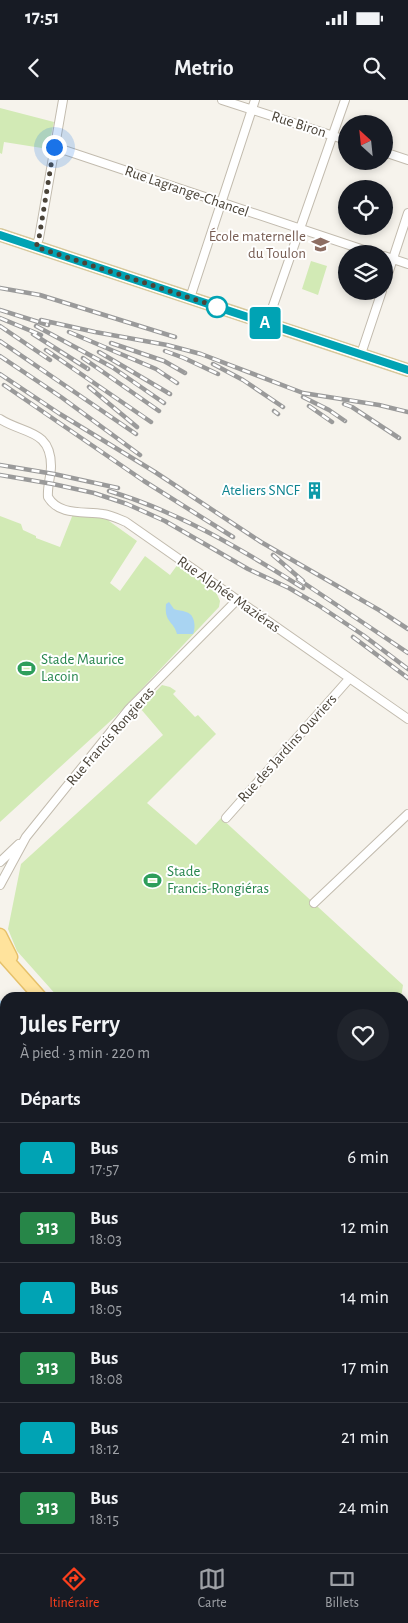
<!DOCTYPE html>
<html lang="fr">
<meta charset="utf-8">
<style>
body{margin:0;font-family:"Alegreya Sans",sans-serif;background:#20242c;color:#f1f3f6;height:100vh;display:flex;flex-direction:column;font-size:19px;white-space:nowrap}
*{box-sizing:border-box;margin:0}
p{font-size:16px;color:#9ea1a6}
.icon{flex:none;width:28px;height:28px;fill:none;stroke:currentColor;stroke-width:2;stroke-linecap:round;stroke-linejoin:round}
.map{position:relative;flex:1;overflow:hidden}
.sheet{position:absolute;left:0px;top:892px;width:409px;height:561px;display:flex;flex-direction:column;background:#171b24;border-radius:15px 15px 0 0;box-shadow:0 2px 8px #0003}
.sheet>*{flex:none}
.badge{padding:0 10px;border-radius:4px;font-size:18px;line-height:32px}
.needle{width:32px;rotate:333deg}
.controls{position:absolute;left:338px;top:15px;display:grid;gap:10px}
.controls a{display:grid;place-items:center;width:55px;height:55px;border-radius:50%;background:#171b24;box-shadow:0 2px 8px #0003;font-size:25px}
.you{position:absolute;width:25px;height:25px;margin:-12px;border:4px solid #fff;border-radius:50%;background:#1a73e8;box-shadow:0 0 0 8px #1a73e833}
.map>.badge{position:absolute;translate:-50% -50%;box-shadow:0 0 0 2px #fff}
h2{padding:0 20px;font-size:19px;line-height:45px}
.round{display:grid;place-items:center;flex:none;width:52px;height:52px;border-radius:26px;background:#20242c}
.overview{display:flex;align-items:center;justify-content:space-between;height:85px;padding:0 20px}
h1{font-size:24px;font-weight:700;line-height:38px}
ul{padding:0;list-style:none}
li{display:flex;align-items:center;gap:15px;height:70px;padding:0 20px;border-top:1px solid #363941}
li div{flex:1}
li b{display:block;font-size:19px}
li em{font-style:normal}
li .badge{min-width:55px;font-weight:700;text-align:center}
.status{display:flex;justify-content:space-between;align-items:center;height:35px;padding:0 25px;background:#171b24;direction:ltr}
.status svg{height:14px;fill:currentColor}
header{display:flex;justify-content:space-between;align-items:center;height:65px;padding:0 20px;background:#171b24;font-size:22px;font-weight:700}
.dock{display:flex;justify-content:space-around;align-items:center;height:70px;border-top:1px solid #363941;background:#171b24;font-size:14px;color:#9ea1a6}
.dock a{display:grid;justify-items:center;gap:2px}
.dock .selected{color:#fc3f1d}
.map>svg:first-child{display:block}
.green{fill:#d2eab5}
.water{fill:#a9d4f2}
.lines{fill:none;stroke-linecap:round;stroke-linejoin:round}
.minor-casing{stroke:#c2bbae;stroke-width:10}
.secondary-casing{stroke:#d6c79b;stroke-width:14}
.primary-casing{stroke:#e6c16a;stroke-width:15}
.minor{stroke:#fff;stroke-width:8}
.secondary{stroke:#fff3cd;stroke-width:11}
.primary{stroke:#ffe39c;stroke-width:12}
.rail-casing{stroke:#9a9a9a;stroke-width:4.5}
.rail{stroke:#fff;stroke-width:2.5;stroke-dasharray:8;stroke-linecap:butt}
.line-casing{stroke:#fff;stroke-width:11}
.line{stroke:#00a3b4;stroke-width:8}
.walk{stroke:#4b4439;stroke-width:5;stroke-dasharray:0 9}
.stop-dot{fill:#fff;stroke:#00a3b4;stroke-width:2.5}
.labels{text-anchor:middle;stroke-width:4;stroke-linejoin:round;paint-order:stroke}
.street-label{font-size:15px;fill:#4b4439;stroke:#fff}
.education-label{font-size:15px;fill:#785e54;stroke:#fff;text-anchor:end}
.culture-label{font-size:15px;fill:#0d838f;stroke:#fff;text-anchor:end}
.leisure-label{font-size:15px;fill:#27864d;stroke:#fff;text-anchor:start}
</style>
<div class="status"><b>17:51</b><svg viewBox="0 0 49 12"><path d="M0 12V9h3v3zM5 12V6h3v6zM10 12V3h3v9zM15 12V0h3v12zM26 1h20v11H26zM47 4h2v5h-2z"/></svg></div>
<header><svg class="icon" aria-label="back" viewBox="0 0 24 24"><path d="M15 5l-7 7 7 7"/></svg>Metrio<svg class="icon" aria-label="search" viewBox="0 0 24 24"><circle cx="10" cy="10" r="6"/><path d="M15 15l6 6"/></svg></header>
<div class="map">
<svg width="408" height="1453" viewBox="0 0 408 1453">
<rect width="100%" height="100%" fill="#f6f3ec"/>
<path class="green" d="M0 8 54 22 48 49 4 42 2 54 0 53Z
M311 161 327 166 318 195 302 189Z
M73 414 108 418 109 421 137 441 110 483 120 491 145 456 170 475 178 464 215 490 220 501 219 507 117 615 0 722V416L21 424 23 430 36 436V438L60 447Z
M162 585 170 587 176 591 173 594 195 617 198 615 216 634 147 703 196 745 221 718 403 885 401 898 58 897 17 851 8 829 21 764 163 635 140 608Z
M404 920 408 921V1296L404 1291Z
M5 1419V1449H13L7 1453H0V1422Z"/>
<path class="water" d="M169 502 174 509C178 511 182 510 186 512 195 514 196 527 193 534H177C174 521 164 523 166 504Z
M0 900 5 906V992L0 988Z
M404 1340 408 1344V1453H405L402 1449H404Z"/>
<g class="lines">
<defs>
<path id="minor" d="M222 0 346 40
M55 47 376 154
M384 52 408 60
M36 147 39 138 63 0
M384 156 408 164
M384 186 408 113
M190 198 255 0
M267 223 345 0
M361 254 382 191
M0 319C23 334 51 329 51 366 51 376 47 387 48 397 59 416 84 411 103 414 111 415 119 419 126 422L408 619
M226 718 349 579
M0 762 19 744
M0 785 26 737 129 609 237 500
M314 803 408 714
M0 1222H5
M0 1344 5 1345
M97 1453 99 1449"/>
<path id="secondary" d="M0 135 408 270
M0 1351 5 1350
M317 1449 321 1453"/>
<path id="primary" d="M0 835 11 857
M0 852 41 898
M404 1302 408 1307"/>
</defs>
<use href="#minor" class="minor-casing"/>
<use href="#secondary" class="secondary-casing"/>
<use href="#primary" class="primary-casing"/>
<use href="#minor" class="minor"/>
<use href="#secondary" class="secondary"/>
<use href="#primary" class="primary"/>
<defs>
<path id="rail" d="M0 188 40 195 175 237
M0 210 48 225
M0 218 41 235
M41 220 95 232 167 245 201 254 303 293 379 305 408 312
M0 226 50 260
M36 226 112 267 164 303
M69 232 156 269 177 283
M33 234 88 269
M0 241 136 334
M111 243 164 261 185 273
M46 250 151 322
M165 251 184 258 218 274
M99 252 170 294
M0 256 61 297 140 355
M83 258 159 311
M213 264 243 280 283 307
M0 274 60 314 155 372 261 442 379 510 408 529
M4 285 144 381 233 437
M89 287 137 327
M303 297 329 310 345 321
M344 304 352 307 399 338
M309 306 332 322
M274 311 278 314
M0 365 54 374 118 388
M0 375 53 384 94 393 127 404 165 421 248 469 289 488 318 505 363 535 408 569
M109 391C179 412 241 449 303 488
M273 455 303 481
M298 479 408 553
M353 537 408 578"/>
</defs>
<use href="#rail" class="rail-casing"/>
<use href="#rail" class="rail"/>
</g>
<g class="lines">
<defs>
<path id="line" d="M0 135 408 270"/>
</defs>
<use href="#line" class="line-casing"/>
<use href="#line" class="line"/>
<path class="walk" d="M54 47 39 138 36 147 224 209 217 207"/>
</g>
<defs>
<symbol id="school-bare" viewBox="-9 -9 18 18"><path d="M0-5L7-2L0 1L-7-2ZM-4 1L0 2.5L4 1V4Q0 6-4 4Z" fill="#8d6e63" stroke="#fff" stroke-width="2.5" paint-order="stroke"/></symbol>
<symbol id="building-bare" viewBox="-9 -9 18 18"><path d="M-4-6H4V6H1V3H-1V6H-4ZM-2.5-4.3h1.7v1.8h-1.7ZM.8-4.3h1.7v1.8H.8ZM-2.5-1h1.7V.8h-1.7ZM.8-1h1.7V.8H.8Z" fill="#0f9aa8" stroke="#fff" stroke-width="2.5" paint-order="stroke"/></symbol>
<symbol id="stadium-bare" viewBox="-9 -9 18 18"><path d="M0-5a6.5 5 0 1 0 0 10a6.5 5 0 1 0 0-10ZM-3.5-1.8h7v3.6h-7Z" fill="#2e9e5b" stroke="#fff" stroke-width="2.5" paint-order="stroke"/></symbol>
</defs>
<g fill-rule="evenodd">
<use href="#school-bare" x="308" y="132" width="25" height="25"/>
<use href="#building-bare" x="302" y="378" width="25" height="25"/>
<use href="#stadium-bare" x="14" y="556" width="25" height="25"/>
<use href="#stadium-bare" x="140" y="768" width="25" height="25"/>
</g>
<circle class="stop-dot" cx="217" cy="207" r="10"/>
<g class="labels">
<g class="street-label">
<text transform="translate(299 24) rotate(18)" y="5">Rue Biron</text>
<text transform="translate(187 91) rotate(19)" y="5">Rue Lagrange-Chancel</text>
<text transform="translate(229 494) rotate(35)" y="5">Rue Alphée Maziéras</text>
<text transform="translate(110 636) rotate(-49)" y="5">Rue Francis Rongieras</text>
<text transform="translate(287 648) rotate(-48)" y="5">Rue des Jardins Ouvriers</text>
</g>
<g class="education-label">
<text x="306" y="141">École maternelle<tspan x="306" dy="17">du Toulon</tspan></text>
</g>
<g class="culture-label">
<text x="300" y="395">Ateliers SNCF</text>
</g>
<g class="leisure-label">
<text x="41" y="564">Stade Maurice<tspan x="41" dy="17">Lacoin</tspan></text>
<text x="167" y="776">Stade<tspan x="167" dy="17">Francis-Rongiéras</tspan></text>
</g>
</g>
</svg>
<div class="controls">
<a><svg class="needle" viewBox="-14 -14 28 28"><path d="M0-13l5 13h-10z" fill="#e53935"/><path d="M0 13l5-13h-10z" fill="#9ea1a6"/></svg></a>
<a><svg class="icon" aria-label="locate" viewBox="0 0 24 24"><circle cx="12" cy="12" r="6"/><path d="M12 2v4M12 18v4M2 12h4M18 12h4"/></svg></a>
<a><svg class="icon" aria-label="layers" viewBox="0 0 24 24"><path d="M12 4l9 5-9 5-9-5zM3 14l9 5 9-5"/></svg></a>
</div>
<div class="you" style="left:54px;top:47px"></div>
<b class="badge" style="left:265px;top:223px;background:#00a3b4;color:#fff">A</b>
<section class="sheet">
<div class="overview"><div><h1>Jules Ferry</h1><p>À pied · 3 min · 220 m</p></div><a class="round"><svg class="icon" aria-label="heart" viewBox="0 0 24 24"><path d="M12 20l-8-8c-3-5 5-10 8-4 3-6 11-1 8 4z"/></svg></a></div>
<h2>Départs</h2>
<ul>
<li><span class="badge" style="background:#00a3b4;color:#fff">A</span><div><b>Bus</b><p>17:57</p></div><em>6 min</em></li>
<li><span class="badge" style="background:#278648;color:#fff">313</span><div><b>Bus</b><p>18:03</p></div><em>12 min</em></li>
<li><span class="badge" style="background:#00a3b4;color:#fff">A</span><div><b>Bus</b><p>18:05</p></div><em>14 min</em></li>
<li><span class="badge" style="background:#278648;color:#fff">313</span><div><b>Bus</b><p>18:08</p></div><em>17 min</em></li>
<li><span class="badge" style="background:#00a3b4;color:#fff">A</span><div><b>Bus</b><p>18:12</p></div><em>21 min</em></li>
<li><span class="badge" style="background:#278648;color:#fff">313</span><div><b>Bus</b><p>18:15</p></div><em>24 min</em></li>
</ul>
</section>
</div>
<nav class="dock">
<a class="selected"><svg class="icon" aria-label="directions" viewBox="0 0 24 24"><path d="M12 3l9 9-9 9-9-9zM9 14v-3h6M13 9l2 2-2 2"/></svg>Itinéraire</a>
<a><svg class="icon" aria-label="map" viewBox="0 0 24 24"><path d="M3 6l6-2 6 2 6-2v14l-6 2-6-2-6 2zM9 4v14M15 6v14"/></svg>Carte</a>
<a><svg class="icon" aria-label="tickets" viewBox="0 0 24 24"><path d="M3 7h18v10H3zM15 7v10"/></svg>Billets</a>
</nav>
